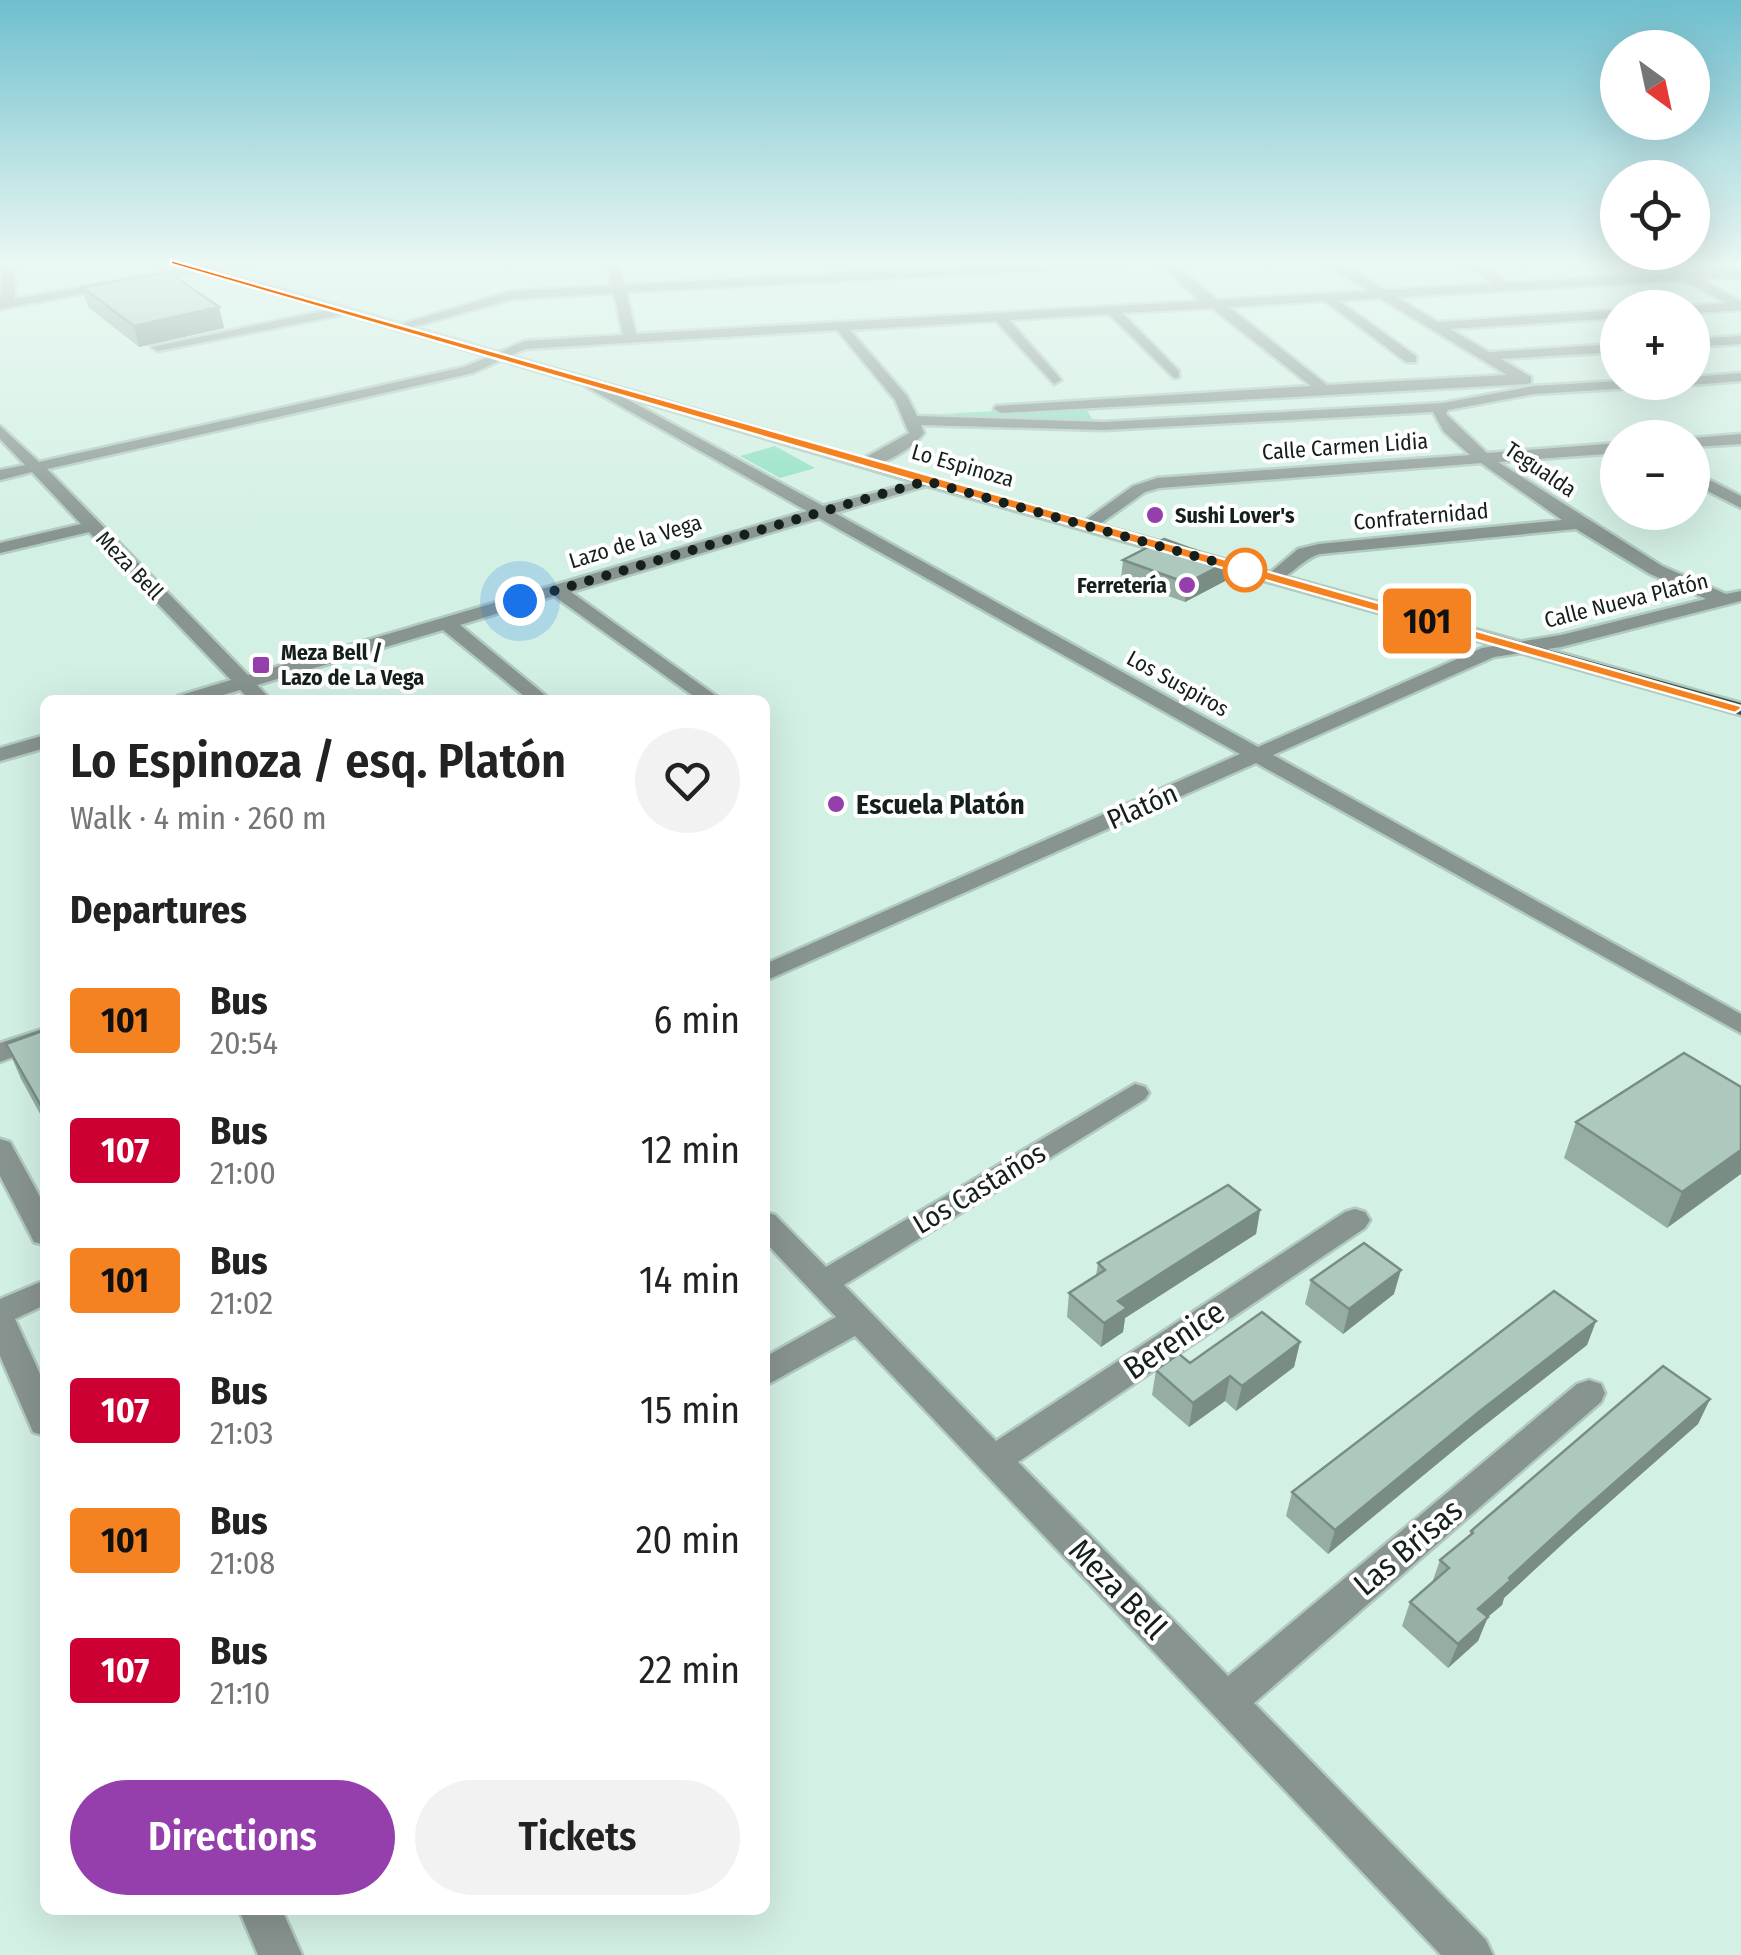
<!DOCTYPE html>
<meta charset="utf-8">
<style>
body{margin:0;font-family:"Fira Sans Condensed",sans-serif;background:#f2f2f2;color:#222;height:100vh;display:flex;flex-direction:column;font-size:38px;white-space:nowrap}
*{box-sizing:border-box;margin:0}
p{font-size:32px;color:#767676}
.icon{flex:none;width:55px;height:55px;fill:none;stroke:currentColor;stroke-width:2;stroke-linecap:round;stroke-linejoin:round}
.map{position:relative;flex:1;overflow:hidden}
.side{position:absolute;left:40px;top:695px;width:730px;height:1220px;display:flex;flex-direction:column;background:#fff;border-radius:15px;box-shadow:0 10px 40px #0002}
.side>*{flex:none}
.badge{padding:0 20px;border-radius:8px;font-size:35px;line-height:65px}
.needle{width:65px;rotate:147deg}
.controls{position:absolute;left:1600px;top:30px;display:grid;gap:20px}
.controls a{display:grid;place-items:center;width:110px;height:110px;border-radius:50%;background:#fff;box-shadow:0 10px 40px #0002;font-size:50px}
.you{position:absolute;width:50px;height:50px;margin:-25px;border:8px solid #fff;border-radius:50%;background:#1a73e8;box-shadow:0 0 0 15px #1a73e833}
.map>.badge{position:absolute;translate:-50% -50%;box-shadow:0 0 0 5px #fff}
h2{padding:0 30px;font-size:38px;line-height:90px}
.round{display:grid;place-items:center;flex:none;width:105px;height:105px;border-radius:52px;background:#f2f2f2}
.headline{display:flex;align-items:center;justify-content:space-between;height:170px;padding:0 30px}
h1{font-size:48px;font-weight:600;line-height:75px}
.cta{display:flex;gap:20px;margin-top:auto;padding:20px 30px}
.cta a{flex:1;height:115px;border-radius:60px;background:#953fad;color:#fff;font-size:40px;font-weight:600;line-height:115px;text-align:center}
.cta a+a{background:#f2f2f2;color:#222}
ul{padding:0;list-style:none}
li{display:flex;align-items:center;gap:30px;height:130px;padding:0 30px}
li div{flex:1}
li b{display:block;font-size:38px}
li em{font-style:normal}
li .badge{min-width:110px;font-weight:700;text-align:center}
.map>svg:first-child{display:block}
.green{fill:#8ee0c2}
.lines{fill:none;stroke-linecap:round;stroke-linejoin:round}
.minor-casing{stroke:#b1cac0;stroke-width:5}
.major-casing{stroke:#b1cac0;stroke-width:5}
.minor{fill:#88948f;fill-rule:evenodd}
.major{fill:#3b5048;fill-rule:evenodd}
.wall{fill:#95ada3}
.shaded-wall{fill:#798d84}
.building{fill:#adc9bd;stroke:#798d84;stroke-width:2.5}
.line{fill:#f58220;stroke:#fff;stroke-width:2.5}
.walk{stroke:#151f1b;stroke-width:10;stroke-dasharray:0 18}
.poi-dot{fill:#953fad;stroke:#fff;stroke-width:4}
.stop-dot{fill:#fff;stroke:#f58220;stroke-width:5}
.labels{text-anchor:middle;stroke-width:8;stroke-linejoin:round;paint-order:stroke}
.far-street-label{font-size:22px;fill:#151f1b;stroke:#fff}
.far-poi-label{font-size:22px;font-weight:bold;fill:#151f1b;stroke:#fff;text-anchor:start}
.poi-label{font-size:28px;font-weight:bold;fill:#151f1b;stroke:#fff;text-anchor:start}
.street-label{font-size:28px;fill:#151f1b;stroke:#fff}
.near-street-label{font-size:32px;fill:#151f1b;stroke:#fff}
</style>
<div class="map">
<svg width="1741" height="1955" viewBox="0 0 1741 1955">
<rect width="100%" height="100%" fill="#d3f0e4"/>
<path class="green" d="M1084 406 1095 423 942 414Z
M775 446 815 468 780 478 740 456Z"/>
<g class="lines">
<defs>
<path id="minor" d="M8 262 14 266 15 299 226 262H252L0 309 2 266Z
M606 262H618L624 285 1056 262H1127L1121 266 626 292 636 334 1200 301 1159 262H1172L1217 300 1369 291 1323 262H1337L1385 290 1493 284 1463 262H1477L1508 283 1741 269V277L1700 279 1741 301V310L1692 313V308L1688 306 1726 303 1684 280 1396 297 1438 322 1618 310V318L1450 329 1489 352 1618 344V352L1501 359 1531 377V383L1526 384 1001 413 994 409 996 406 1311 386 1212 308 1122 313 1179 371V377L1174 378 1109 314 1009 320 1059 377 1061 380 1054 384 996 321 850 330 907 396 917 416 1104 422 1443 403 1534 386 1618 381 1672 382 1665 386 1534 394 1448 410 1446 414 1487 453 1618 443V453L1498 462 1662 566 1726 594 1741 591V601L1561 647 1494 657 1273 755 1741 1014V1033L1256 763 765 981V964L1240 754 819 518 571 592 722 700H699L554 596 460 625 551 700H529L443 630 257 685 271 700H250L240 690 206 700H175L178 696 231 680 89 532 0 553V543L81 524 32 472 0 480V470L25 465 0 439V426L39 462 464 367 525 341 623 335 614 293 512 299 398 331 392 327 511 291 612 286ZM1380 298 1507 375 1327 385 1229 307 1325 301 1406 362H1416V356L1339 301ZM837 330 895 400 909 433 861 460V466C881 468 912 449 924 433L921 425 1104 430 1433 412 1444 432 1470 455 1157 478 1133 486 1079 525 1093 529 1145 492 1159 488 1481 463 1562 520 1319 544 1298 549 1265 577 1274 582C1291 577 1302 559 1320 554L1576 529 1650 574 1706 599 1561 635 1482 648 1258 747 835 513 932 484V478L823 506 590 379 583 383 585 386 807 511 248 675 47 469 473 373 525 349Z
M343 307 347 308V314L158 351 151 347Z
M1741 336V344L1692 347V339Z
M1741 373V381L1692 385 1686 382H1692V377Z
M1741 434V444L1692 447V438Z
M1692 471 1741 496V508L1692 483Z
M45 735V748L0 761V748Z
M45 1028V1045L0 1062V1043Z
M1135 1084 1145 1087 1149 1093 1145 1099 844 1285 996 1441 1345 1212 1355 1209 1365 1212 1370 1220 1365 1228 1018 1462 1228 1676 1577 1384 1589 1380 1601 1384 1605 1393 1601 1402 1254 1703 1486 1940 1493 1955H1441L855 1336 765 1386V1357L836 1317 765 1242V1212L775 1215 826 1267Z
M0 1139 10 1142 45 1206V1245L34 1242 0 1176Z
M45 1280V1305L15 1319 45 1385V1436L33 1432 0 1356V1299Z
M239 1910H282L302 1955H258Z"/>
<path id="major" d="M168 262H187L932 478 1741 703V715L920 484Z"/>
</defs>
<use href="#minor" class="minor-casing"/>
<use href="#major" class="major-casing"/>
<use href="#minor" class="minor"/>
<use href="#major" class="major"/>
</g>
<path class="wall" d="M82 287 219 307 224 328 139 347 88 307Z
M1123 560 1227 562 1225 581 1185 602 1121 579Z
M45 1030V1123L21 1079 6 1044Z
M1741 1087 1667 1228 1564 1158 1576 1122Z
M1260 1210 1256 1234 1125 1318 1123 1332 1101 1347 1067 1317 1069 1293 1096 1276 1098 1263Z
M1311 1280 1394 1294 1343 1334 1305 1304Z
M1596 1321 1587 1345 1471 1436 1328 1554 1286 1516 1292 1492Z
M1300 1342 1294 1367 1236 1411 1225 1401 1189 1427 1152 1395 1156 1370Z
M1710 1399 1698 1424 1570 1537 1504 1598 1502 1605 1487 1617 1478 1641 1448 1668 1402 1626 1410 1602 1432 1583 1440 1560 1469 1537 1471 1531Z"/>
<path class="shaded-wall" d="M219 307 224 328 139 347 134 326Z
M1227 562 1225 581 1185 602 1187 583Z
M1741 1150V1174L1667 1228 1682 1192Z
M1260 1210 1256 1234 1125 1318 1123 1332 1101 1347 1104 1323 1118 1301Z
M1401 1270 1394 1294 1343 1334 1349 1309Z
M1596 1321 1587 1345 1471 1436 1328 1554 1335 1530 1480 1411Z
M1300 1342 1294 1367 1236 1411 1242 1386Z
M1230 1376 1225 1401 1189 1427 1193 1403Z
M1710 1399 1698 1424 1570 1537 1504 1598 1502 1605 1469 1633 1478 1609 1509 1578 1580 1513Z
M1488 1617 1478 1641 1448 1668 1458 1644Z"/>
<path class="building" d="M169 272 219 307 134 326 82 287Z
M1164 539 1227 562 1187 583 1123 560Z
M45 1030V1113L6 1044Z
M1684 1053 1741 1087V1150L1682 1192 1576 1122Z
M1228 1185 1260 1210 1118 1301 1127 1308 1104 1323 1069 1293 1105 1270 1098 1263Z
M1364 1243 1401 1270 1349 1309 1311 1280Z
M1554 1291 1596 1321 1480 1411 1335 1530 1292 1492Z
M1262 1312 1300 1342 1242 1386 1230 1376 1193 1403 1156 1370 1179 1354 1190 1363Z
M1663 1366 1710 1399 1580 1513 1509 1578 1511 1580 1478 1609 1488 1617 1458 1644 1410 1602 1449 1568 1440 1560 1473 1533 1471 1531Z"/>
<linearGradient id="sky" x2="0" y2="1"><stop stop-color="#6fbfce"/><stop offset="0.49" stop-color="#ebf8f3"/><stop offset="1" stop-color="#ebf8f3" stop-opacity="0"/></linearGradient>
<rect width="1741" height="536" fill="url(#sky)"/>
<path class="line" d="M171 260 1741 706V709L1735 713 922 483 171 264Z"/>
<g class="lines">
<path class="walk" d="M520 601 926 481 1245 570"/>
</g>
<g class="poi-dot">
<circle cx="1155" cy="515" r="10"/>
<circle cx="1187" cy="585" r="10"/>
<rect x="251" y="655" width="20" height="20" rx="5"/>
<circle cx="836" cy="804" r="10"/>
</g>
<circle class="stop-dot" cx="1245" cy="570" r="20"/>
<g class="labels">
<g class="far-street-label">
<text transform="translate(1345 446) rotate(-4)" y="8">Calle Carmen Lidia</text>
<text transform="translate(963 465) rotate(16)" y="8">Lo Espinoza</text>
<text transform="translate(1541 469) rotate(34)" y="8">Tegualda</text>
<text transform="translate(1421 516) rotate(-5)" y="8">Confraternidad</text>
<text transform="translate(635 541) rotate(-17)" y="8">Lazo de la Vega</text>
<text transform="translate(130 565) rotate(46)" y="8">Meza Bell</text>
<text transform="translate(1626 600) rotate(-14)" y="8">Calle Nueva Platón</text>
<text transform="translate(1178 683) rotate(29)" y="8">Los Suspiros</text>
</g>
<g class="far-poi-label">
<text x="1175" y="523">Sushi Lover's</text>
<text x="1167" y="593" text-anchor="end">Ferretería</text>
<text x="281" y="660">Meza Bell /<tspan x="281" dy="25">Lazo de La Vega</tspan></text>
</g>
<g class="poi-label">
<text x="856" y="814">Escuela Platón</text>
</g>
<g class="street-label">
<text transform="translate(1142 806) rotate(-24)" y="10">Platón</text>
<text transform="translate(979 1188) rotate(-31)" y="10">Los Castaños</text>
</g>
<g class="near-street-label">
<text transform="translate(1174 1340) rotate(-34)" y="11">Berenice</text>
<text transform="translate(1408 1547) rotate(-40)" y="11">Las Brisas</text>
<text transform="translate(1118 1589) rotate(46)" y="11">Meza Bell</text>
</g>
</g>
</svg>
<div class="controls">
<a><svg class="needle" viewBox="-14 -14 28 28"><path d="M0-13l5 13h-10z" fill="#e53935"/><path d="M0 13l5-13h-10z" fill="#767676"/></svg></a>
<a><svg class="icon" aria-label="locate" viewBox="0 0 24 24"><circle cx="12" cy="12" r="6"/><path d="M12 2v4M12 18v4M2 12h4M18 12h4"/></svg></a>
<a>+</a>
<a>−</a>
</div>
<div class="you" style="left:520px;top:601px"></div>
<b class="badge" style="left:1427px;top:621px;background:#f58220;color:#111">101</b>
<section class="side">
<div class="headline"><div><h1>Lo Espinoza / esq. Platón</h1><p>Walk · 4 min · 260 m</p></div><a class="round"><svg class="icon" aria-label="heart" viewBox="0 0 24 24"><path d="M12 20l-8-8c-3-5 5-10 8-4 3-6 11-1 8 4z"/></svg></a></div>
<h2>Departures</h2>
<ul>
<li><span class="badge" style="background:#f58220;color:#111">101</span><div><b>Bus</b><p>20:54</p></div><em>6 min</em></li>
<li><span class="badge" style="background:#c03;color:#fff">107</span><div><b>Bus</b><p>21:00</p></div><em>12 min</em></li>
<li><span class="badge" style="background:#f58220;color:#111">101</span><div><b>Bus</b><p>21:02</p></div><em>14 min</em></li>
<li><span class="badge" style="background:#c03;color:#fff">107</span><div><b>Bus</b><p>21:03</p></div><em>15 min</em></li>
<li><span class="badge" style="background:#f58220;color:#111">101</span><div><b>Bus</b><p>21:08</p></div><em>20 min</em></li>
<li><span class="badge" style="background:#c03;color:#fff">107</span><div><b>Bus</b><p>21:10</p></div><em>22 min</em></li>
</ul>
<div class="cta"><a>Directions</a><a>Tickets</a></div>
</section>
</div>
